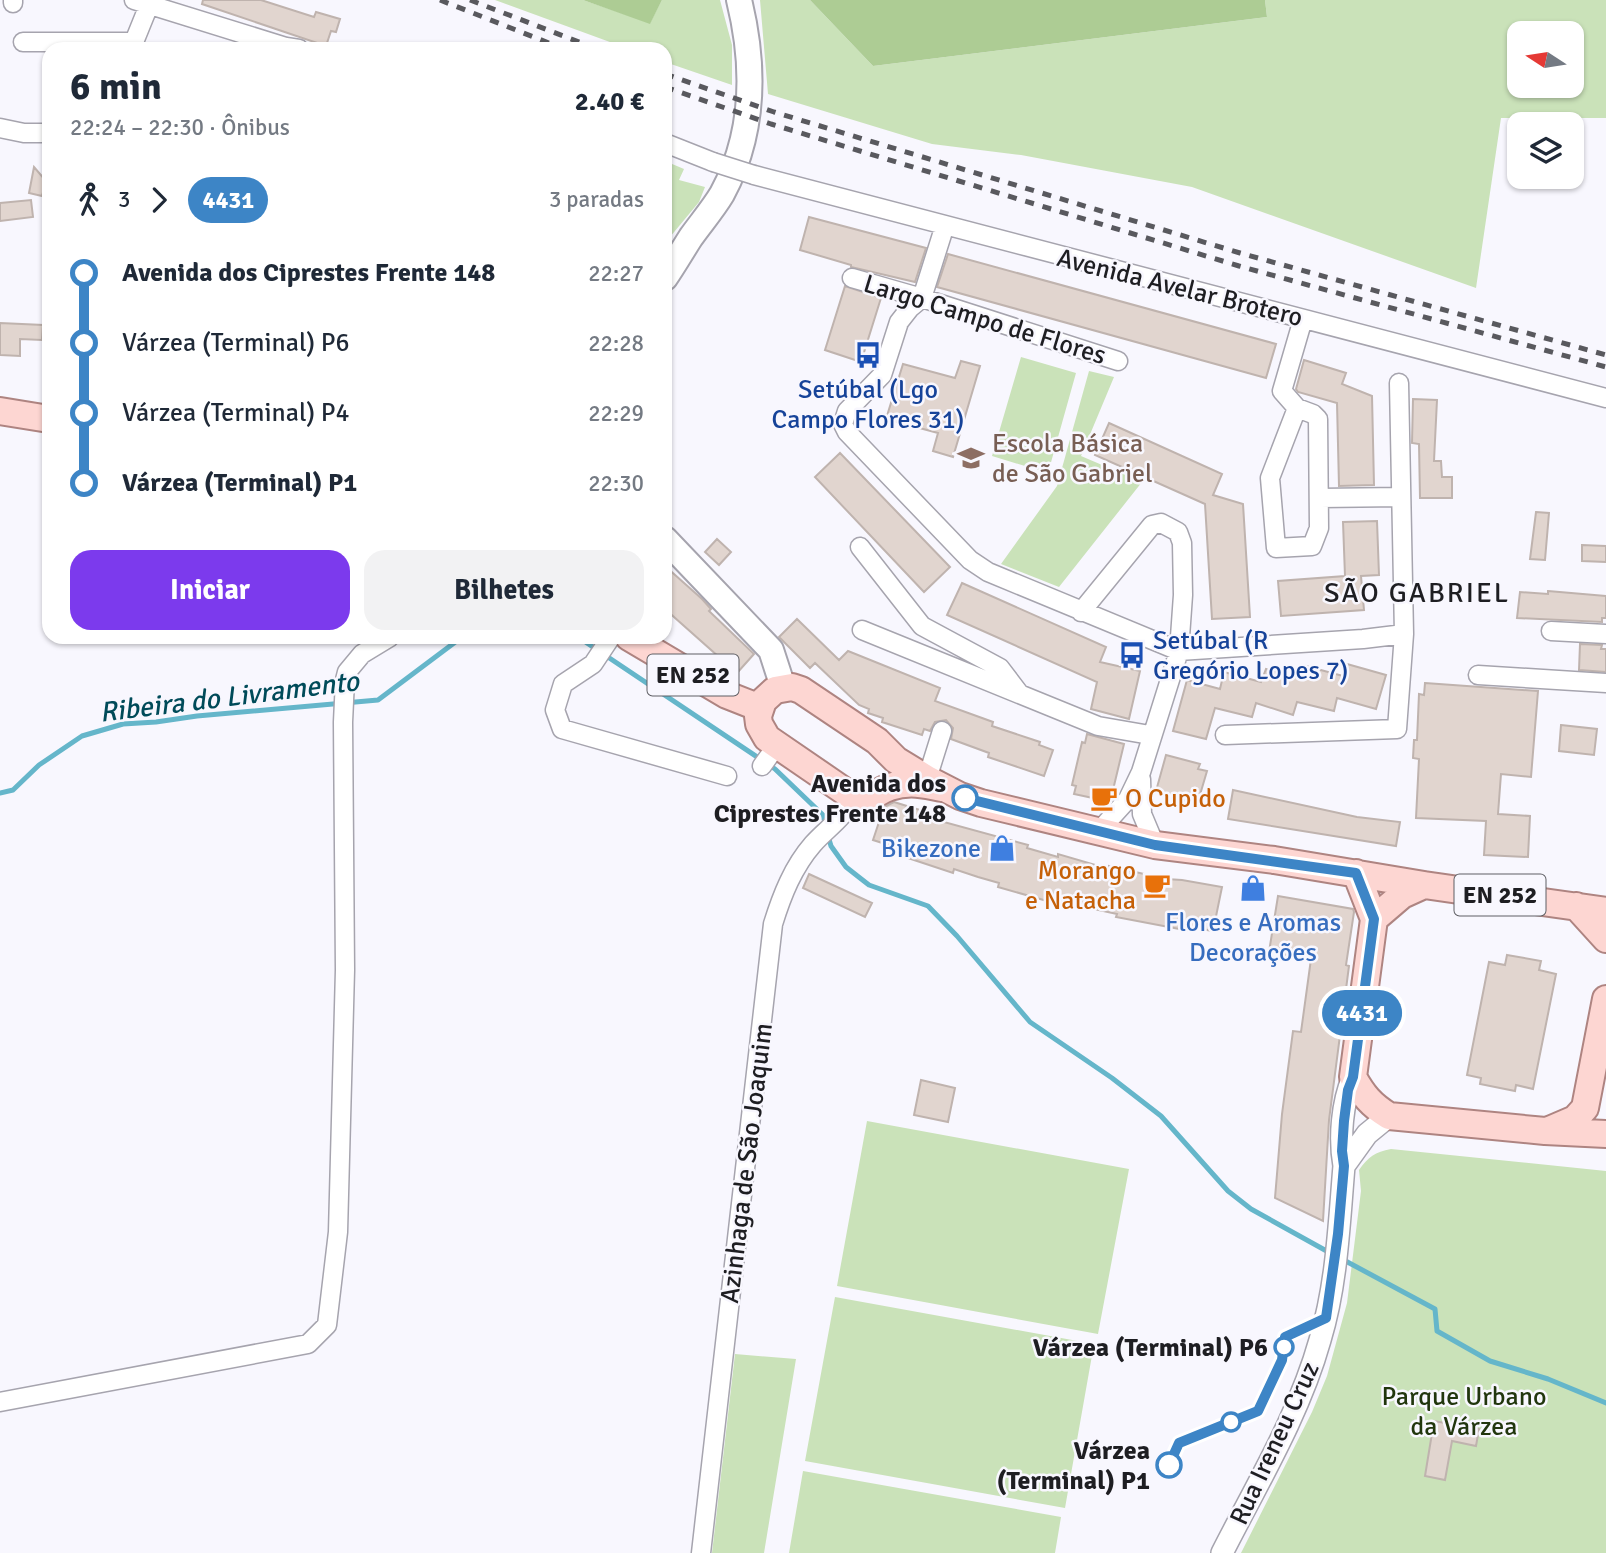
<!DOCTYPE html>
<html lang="pt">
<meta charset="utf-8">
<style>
body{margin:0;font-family:Signika,sans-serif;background:#f2f2f3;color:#1f2937;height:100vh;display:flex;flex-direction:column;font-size:26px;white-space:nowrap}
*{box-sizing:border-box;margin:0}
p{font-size:23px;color:#747a83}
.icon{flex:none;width:38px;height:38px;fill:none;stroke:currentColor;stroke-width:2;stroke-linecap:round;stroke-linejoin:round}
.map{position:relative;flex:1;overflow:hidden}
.drawer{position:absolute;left:42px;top:42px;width:630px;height:602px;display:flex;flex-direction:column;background:#fff;border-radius:21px;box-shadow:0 2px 5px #0004}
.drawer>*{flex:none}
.badge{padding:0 14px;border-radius:23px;font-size:24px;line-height:46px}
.needle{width:46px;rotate:282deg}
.fabs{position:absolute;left:1507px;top:21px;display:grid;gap:14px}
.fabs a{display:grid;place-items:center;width:77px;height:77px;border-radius:14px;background:#fff;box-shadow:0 2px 5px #0004;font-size:35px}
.map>.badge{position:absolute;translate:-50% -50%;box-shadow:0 0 0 4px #fff}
.legs{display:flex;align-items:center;gap:10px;height:77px;padding:0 28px;font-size:23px}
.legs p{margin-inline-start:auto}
.overview{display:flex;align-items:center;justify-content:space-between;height:119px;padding:0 28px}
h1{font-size:38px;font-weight:700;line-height:52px}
.cta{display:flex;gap:14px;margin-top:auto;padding:14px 28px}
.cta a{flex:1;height:80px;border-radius:21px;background:#7c3aed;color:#fff;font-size:28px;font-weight:700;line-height:80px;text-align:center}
.cta a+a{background:#f2f2f3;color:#1f2937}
ul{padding:0 28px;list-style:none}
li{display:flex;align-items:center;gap:24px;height:70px;font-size:26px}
li i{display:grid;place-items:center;width:10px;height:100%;margin:0 9px;background:currentColor}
li i::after{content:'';width:18px;height:18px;margin:-9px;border:5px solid;border-radius:50%;background:#fff}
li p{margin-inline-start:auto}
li:first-child i{background:linear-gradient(#0000 50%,currentColor 0)}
li:last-child i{background:linear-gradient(currentColor 50%,#0000 0)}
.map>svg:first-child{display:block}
.green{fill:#cae2b9;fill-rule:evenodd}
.forest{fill:#adcc94}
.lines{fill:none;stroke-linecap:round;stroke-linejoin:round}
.stream{stroke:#65b6ca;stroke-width:5}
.building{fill:#e1d5cf;stroke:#bfb3ae;stroke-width:2}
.minor-casing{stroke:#a6a4ae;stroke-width:21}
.tertiary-casing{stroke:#a6a4ae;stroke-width:24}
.secondary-casing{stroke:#a6a4ae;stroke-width:28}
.primary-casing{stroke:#ae8481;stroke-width:30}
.minor{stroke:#fff;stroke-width:18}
.tertiary{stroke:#fff;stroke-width:21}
.secondary{stroke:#fff;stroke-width:24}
.primary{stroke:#fdd6d2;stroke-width:26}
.rail{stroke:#59595e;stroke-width:5;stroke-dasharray:9 9;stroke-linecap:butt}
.minor-bridge-casing{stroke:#a6a4ae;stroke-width:21;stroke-linecap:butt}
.minor-bridge{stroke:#fff;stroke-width:18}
.line-1-casing{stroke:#fff;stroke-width:16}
.line-1{stroke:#3d85c6;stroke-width:10}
.stop-1-dot{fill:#fff;stroke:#3d85c6;stroke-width:3.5}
.labels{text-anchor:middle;stroke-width:5;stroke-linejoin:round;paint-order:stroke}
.shield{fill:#f8f7fe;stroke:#5f5f64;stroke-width:2}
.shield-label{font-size:24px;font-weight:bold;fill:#1e1e22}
.street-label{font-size:26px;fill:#1e1e22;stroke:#f8f7fe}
.transit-label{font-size:26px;fill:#164399;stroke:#f8f7fe}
.education-label{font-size:26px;fill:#785e54;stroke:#f8f7fe;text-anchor:start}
.stop-label{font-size:26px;font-weight:bold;fill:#1e1e22;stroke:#f8f7fe;text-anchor:end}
.food-label{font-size:26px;fill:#c56008;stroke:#f8f7fe;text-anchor:start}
.shop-label{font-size:26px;fill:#366cbe;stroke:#f8f7fe;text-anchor:end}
.park-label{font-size:26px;fill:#21360d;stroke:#f8f7fe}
.neighbourhood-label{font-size:28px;letter-spacing:2px;fill:#1e1e22;stroke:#f8f7fe}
.water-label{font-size:28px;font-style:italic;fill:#004b59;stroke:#f8f7fe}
</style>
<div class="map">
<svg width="1606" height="1553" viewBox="0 0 1606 1553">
<rect width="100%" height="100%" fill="#f8f7fe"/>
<path class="green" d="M495 0H583L650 23 662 0H720L732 45V85L665 62V49H629Z
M760 0H810L873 66 1267 17 1265 0H1606V118H1501L1476 288 1192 187 1021 155 932 144 768 94ZM1519 33H1572V86H1519Z
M665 161 684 169 679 180 705 187 699 202 665 243Z
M1021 357 1076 373 1048 473 992 456Z
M1089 371 1114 377 1081 456 1142 482 1059 587 1001 564 1057 486Z
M867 1121 1129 1169 1098 1334 837 1286Z
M1391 1149 1606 1171V1553H1241L1312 1412 1327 1376 1347 1303 1361 1191 1359 1170C1368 1157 1375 1152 1391 1149Z
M835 1297 1094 1344 1065 1508 805 1461Z
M735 1354 796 1359 764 1553H712Z
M803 1471 1061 1517 1055 1553H789Z"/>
<path class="forest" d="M583 0H662L650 24Z
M810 0H1265L1267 17 873 66Z"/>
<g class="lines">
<path class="stream" d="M578 637 775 769 823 815 826 826
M0 793 13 790 39 765 82 736 123 724 156 722 197 716 378 700 462 637
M828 836 831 846 846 867 860 878 869 885 928 906 957 936 1030 1022 1112 1078 1161 1116 1228 1191 1251 1209 1332 1254
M1340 1258 1435 1309 1437 1331 1490 1361 1548 1379 1606 1403"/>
</g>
<path class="building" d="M203 0H261L314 17 316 12 340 19 336 32 331 31 326 46 202 4Z
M34 167 46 181 42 196 29 193Z
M31 200 33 217 0 221V203Z
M809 217 926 248 915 282 851 267V265L800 250Z
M948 254 1276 344 1266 378 937 287Z
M845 286 881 298 861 362 825 350Z
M0 323 43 325 42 340 20 339V356L0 355Z
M1304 360 1346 373 1342 384 1372 396 1374 485 1339 486 1337 403 1298 392 1296 389Z
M961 361 980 366 953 457 933 451 938 433 886 419 903 364 955 378Z
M1413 399 1437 400 1434 461H1441L1442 477H1452V498H1420L1419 444 1412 443Z
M1109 423 1222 474 1213 495 1243 504 1250 617 1212 619 1205 504 1095 455Z
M840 453 950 567 924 592 815 477Z
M1536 512 1549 513 1545 560 1530 559Z
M1377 521 1379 575 1361 576 1364 610 1281 616 1278 581 1345 576 1343 522Z
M717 539 731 552 719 565 705 552Z
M1582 545 1606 546V562L1582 561Z
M665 566 702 599 711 609 709 611 754 654 737 673 665 609Z
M962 583 1106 647 1100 662 1140 671 1129 719 1091 709 1097 682 947 615Z
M1548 591 1606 596V618H1602V622L1517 618 1520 592 1548 594Z
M797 619 839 660 848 651 940 688 935 701 993 722 992 726 1040 742 1039 745 1053 750 1044 776 988 757 989 753 951 739 953 728 946 720 935 722 930 731 924 729 922 735 882 722 883 718 868 713 869 709 859 705 815 663 810 668 779 637Z
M1580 644 1602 645 1601 649H1606V672L1579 670Z
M1347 664 1386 675 1376 709 1337 698 1334 711 1297 702 1293 715 1256 703 1252 717 1215 708 1206 739 1173 731 1187 680 1220 689 1224 672 1261 682 1266 669 1303 679 1306 666 1343 676Z
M1425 683 1538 691 1531 777 1501 774 1498 814 1530 816 1528 857 1484 855 1486 821 1416 818 1419 759 1413 758 1414 740H1417L1419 694 1424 695Z
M1561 725 1597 729 1594 755 1559 751Z
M1087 734 1124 744 1112 794 1095 790 1093 798 1074 794 1076 786 1072 785 1082 742 1085 743Z
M1166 755 1200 764 1198 769 1207 771 1197 805 1156 791Z
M1233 790 1357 817 1400 822 1396 846 1228 819Z
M894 802 923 811 922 816 1028 845 1027 848 1058 857V854L1109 869V866L1166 879 1182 880 1222 887 1213 931 1190 927V931L1116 917 1117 914 1062 902 1061 905 998 887 999 883 978 877 954 869 953 873 893 853 895 847 873 840 884 807Z
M809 874 872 903 865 917 803 888Z
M1278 896 1353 909 1354 912 1346 965 1349 966 1329 1120 1323 1221 1275 1198 1282 1114 1293 1031 1301 1032 1311 959 1269 952Z
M1507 955 1541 961 1539 970 1556 974 1533 1089 1516 1085 1515 1091 1480 1084 1481 1078 1467 1075 1489 962 1505 965Z
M921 1080 955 1088 948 1122 914 1115Z
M1434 1421 1479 1429 1476 1446 1452 1441 1445 1480 1425 1476Z"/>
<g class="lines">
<defs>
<path id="minor" d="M13 0V3
M134 0 286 47 299 49
M23 42H134L149 5
M0 128 24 133H49
M665 143 713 162
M754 175 1606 398
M945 225 922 298 910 308 899 322 882 375 847 411 843 424 847 432 970 560 988 572 1179 651 1363 639 1404 634 1399 383
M852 278 922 298 1118 361
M1297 408 1270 478 1276 548 1312 546 1319 528 1318 419 1313 414 1297 408 1282 391 1303 319
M1320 498 1401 497
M860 547 922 626 1000 668 1019 693
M1081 612 1152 525 1161 523 1178 532 1182 543 1183 595 1179 651 1141 772 1128 799 1099 831
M862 630 1098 726 1150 735
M1551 631 1606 634
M611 637 593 664 563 684 555 710 562 729 727 776
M1478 675 1606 683
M1225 735 1397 729 1404 634
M762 766 777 745
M927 779 942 731
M1141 779 1142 814 1155 845
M0 1402 308 1344 327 1325 338 1232 345 970 343 722 345 680 347 672 362 654 390 637
M701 1553 773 924C782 895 793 867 813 844 827 828 845 818 853 797"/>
<path id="tertiary" d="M1344 1166 1367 1134 1389 1116
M1222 1553C1257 1484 1299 1415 1320 1340 1337 1284 1339 1224 1344 1166 1339 1138 1342 1103 1353 1077"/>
<path id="secondary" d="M665 278C674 265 682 251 691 237 701 223 713 209 722 194 755 133 755 65 739 0
M665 539 771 650 783 687"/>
<path id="primary" d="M0 411 49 419
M629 637 727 695 760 708
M942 788C924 784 908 781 890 787 874 792 873 801 853 797L767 738 759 724 758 716 763 701 775 690 792 687 801 690 877 741 896 760 927 779 960 796 981 803 1155 845 1274 860 1424 885 1606 911
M1356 873 1374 919 1353 1077C1363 1095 1371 1105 1389 1116L1545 1131 1606 1134
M1576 906 1606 939
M1374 919 1402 895 1424 885
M1547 1131 1575 1119 1585 1108 1606 999"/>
</defs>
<use href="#minor" class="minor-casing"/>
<use href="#tertiary" class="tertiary-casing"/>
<use href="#secondary" class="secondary-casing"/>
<use href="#primary" class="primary-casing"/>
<use href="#minor" class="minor"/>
<use href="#tertiary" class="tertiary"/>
<use href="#secondary" class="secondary"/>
<use href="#primary" class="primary"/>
<path class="rail" d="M440 0 564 49
M470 0 597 49
M665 74 774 112 1240 253 1606 355
M665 87 771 124 1239 266 1606 367"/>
<defs>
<path id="minor-bridge" d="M713 162 754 175"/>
</defs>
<use href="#minor-bridge" class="minor-bridge-casing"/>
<use href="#minor-bridge" class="minor-bridge"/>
</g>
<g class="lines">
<defs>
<path id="line-1" d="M965 798 1155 845 1356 873 1374 919 1353 1077 1348 1090 1344 1121 1342 1151 1344 1166 1338 1234 1326 1318 1285 1337 1282 1360 1258 1411 1179 1443 1169 1465"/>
</defs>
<use href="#line-1" class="line-1-casing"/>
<use href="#line-1" class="line-1"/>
</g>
<defs>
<symbol id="bus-bare" viewBox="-9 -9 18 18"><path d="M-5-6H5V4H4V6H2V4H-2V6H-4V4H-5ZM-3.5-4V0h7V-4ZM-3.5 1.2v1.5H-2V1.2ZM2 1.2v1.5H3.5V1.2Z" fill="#1a4fb4" stroke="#f8f7fe" stroke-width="2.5" paint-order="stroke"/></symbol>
<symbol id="school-bare" viewBox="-9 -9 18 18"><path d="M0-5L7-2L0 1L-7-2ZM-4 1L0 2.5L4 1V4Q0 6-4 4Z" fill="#8d6e63" stroke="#f8f7fe" stroke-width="2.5" paint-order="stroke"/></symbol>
<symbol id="cafe-bare" viewBox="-9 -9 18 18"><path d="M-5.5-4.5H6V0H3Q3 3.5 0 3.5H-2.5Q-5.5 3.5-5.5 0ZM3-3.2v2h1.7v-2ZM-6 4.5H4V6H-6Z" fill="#e8710a" stroke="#f8f7fe" stroke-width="2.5" paint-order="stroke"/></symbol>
<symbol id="shop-bare" viewBox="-9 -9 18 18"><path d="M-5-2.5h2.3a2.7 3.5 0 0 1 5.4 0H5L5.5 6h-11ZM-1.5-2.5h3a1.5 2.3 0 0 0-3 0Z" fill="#3f7fe0" stroke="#f8f7fe" stroke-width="2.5" paint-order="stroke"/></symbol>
</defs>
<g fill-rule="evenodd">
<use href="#bus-bare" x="849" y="336" width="38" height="38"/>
<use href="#school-bare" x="952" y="439" width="38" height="38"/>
<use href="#bus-bare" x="1113" y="636" width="38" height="38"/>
<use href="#cafe-bare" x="1085" y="779" width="38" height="38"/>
<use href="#shop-bare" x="983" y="829" width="38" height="38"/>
<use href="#cafe-bare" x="1138" y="866" width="38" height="38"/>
<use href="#shop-bare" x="1234" y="869" width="38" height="38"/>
</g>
<g class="stop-1-dot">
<circle cx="965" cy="798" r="12"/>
<circle cx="1284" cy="1347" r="9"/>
<circle cx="1231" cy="1422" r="9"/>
<circle cx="1169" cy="1465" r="12"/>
</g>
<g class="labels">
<g class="shield">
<rect x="647.5" y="654.5" width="91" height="41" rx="5"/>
<rect x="1454.5" y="874.5" width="91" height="41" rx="5"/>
</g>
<g class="shield-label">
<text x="693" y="683">EN 252</text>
<text x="1500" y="903">EN 252</text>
</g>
<g class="street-label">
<text transform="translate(1180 287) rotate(14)" y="9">Avenida Avelar Brotero</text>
<text transform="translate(985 319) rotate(17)" y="9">Largo Campo de Flores</text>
<text transform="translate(746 1163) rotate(-83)" y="9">Azinhaga de São Joaquim</text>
<text transform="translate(1274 1443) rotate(-65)" y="9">Rua Ireneu Cruz</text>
</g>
<g class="transit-label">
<text x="868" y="398">Setúbal (Lgo<tspan x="868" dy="30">Campo Flores 31)</tspan></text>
<text x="1153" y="649" text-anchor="start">Setúbal (R<tspan x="1153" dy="30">Gregório Lopes 7)</tspan></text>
</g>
<g class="education-label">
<text x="992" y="452">Escola Básica<tspan x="992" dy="30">de São Gabriel</tspan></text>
</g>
<g class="stop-label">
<text x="946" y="792">Avenida dos<tspan x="946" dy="30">Ciprestes Frente 148</tspan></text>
<text x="1268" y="1356">Várzea (Terminal) P6</text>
<text x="1150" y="1459">Várzea<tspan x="1150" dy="30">(Terminal) P1</tspan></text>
</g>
<g class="food-label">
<text x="1125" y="807">O Cupido</text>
<text x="1136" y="879" text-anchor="end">Morango<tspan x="1136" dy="30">e Natacha</tspan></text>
</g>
<g class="shop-label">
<text x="981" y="857">Bikezone</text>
<text x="1253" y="931" text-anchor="middle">Flores e Aromas<tspan x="1253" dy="30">Decorações</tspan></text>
</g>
<g class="park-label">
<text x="1464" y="1405">Parque Urbano<tspan x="1464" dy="30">da Várzea</tspan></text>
</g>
<g class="neighbourhood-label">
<text x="1417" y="602">SÃO GABRIEL</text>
</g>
<g class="water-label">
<text transform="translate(229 696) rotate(-7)" y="10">Ribeira do Livramento</text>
</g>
</g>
</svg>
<div class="fabs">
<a><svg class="needle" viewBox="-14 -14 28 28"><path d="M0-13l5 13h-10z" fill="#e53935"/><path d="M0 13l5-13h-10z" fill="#747a83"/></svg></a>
<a><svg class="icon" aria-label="layers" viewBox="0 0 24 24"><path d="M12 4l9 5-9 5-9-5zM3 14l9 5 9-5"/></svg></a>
</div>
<b class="badge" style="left:1362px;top:1013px;background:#3d85c6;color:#fff">4431</b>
<section class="drawer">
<div class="overview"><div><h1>6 min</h1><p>22:24 – 22:30 · Ônibus</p></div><b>2.40 €</b></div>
<div class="legs"><svg class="icon" aria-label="walk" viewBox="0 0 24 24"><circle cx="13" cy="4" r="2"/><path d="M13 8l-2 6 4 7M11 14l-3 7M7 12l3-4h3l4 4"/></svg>3<svg class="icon" aria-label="forward" viewBox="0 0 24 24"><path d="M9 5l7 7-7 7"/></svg><b class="badge" style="background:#3d85c6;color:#fff">4431</b><p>3 paradas</p></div>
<ul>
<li><i style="color:#3d85c6"></i><b>Avenida dos Ciprestes Frente 148</b><p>22:27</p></li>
<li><i style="color:#3d85c6"></i><span>Várzea (Terminal) P6</span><p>22:28</p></li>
<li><i style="color:#3d85c6"></i><span>Várzea (Terminal) P4</span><p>22:29</p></li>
<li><i style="color:#3d85c6"></i><b>Várzea (Terminal) P1</b><p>22:30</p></li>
</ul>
<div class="cta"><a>Iniciar</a><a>Bilhetes</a></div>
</section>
</div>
